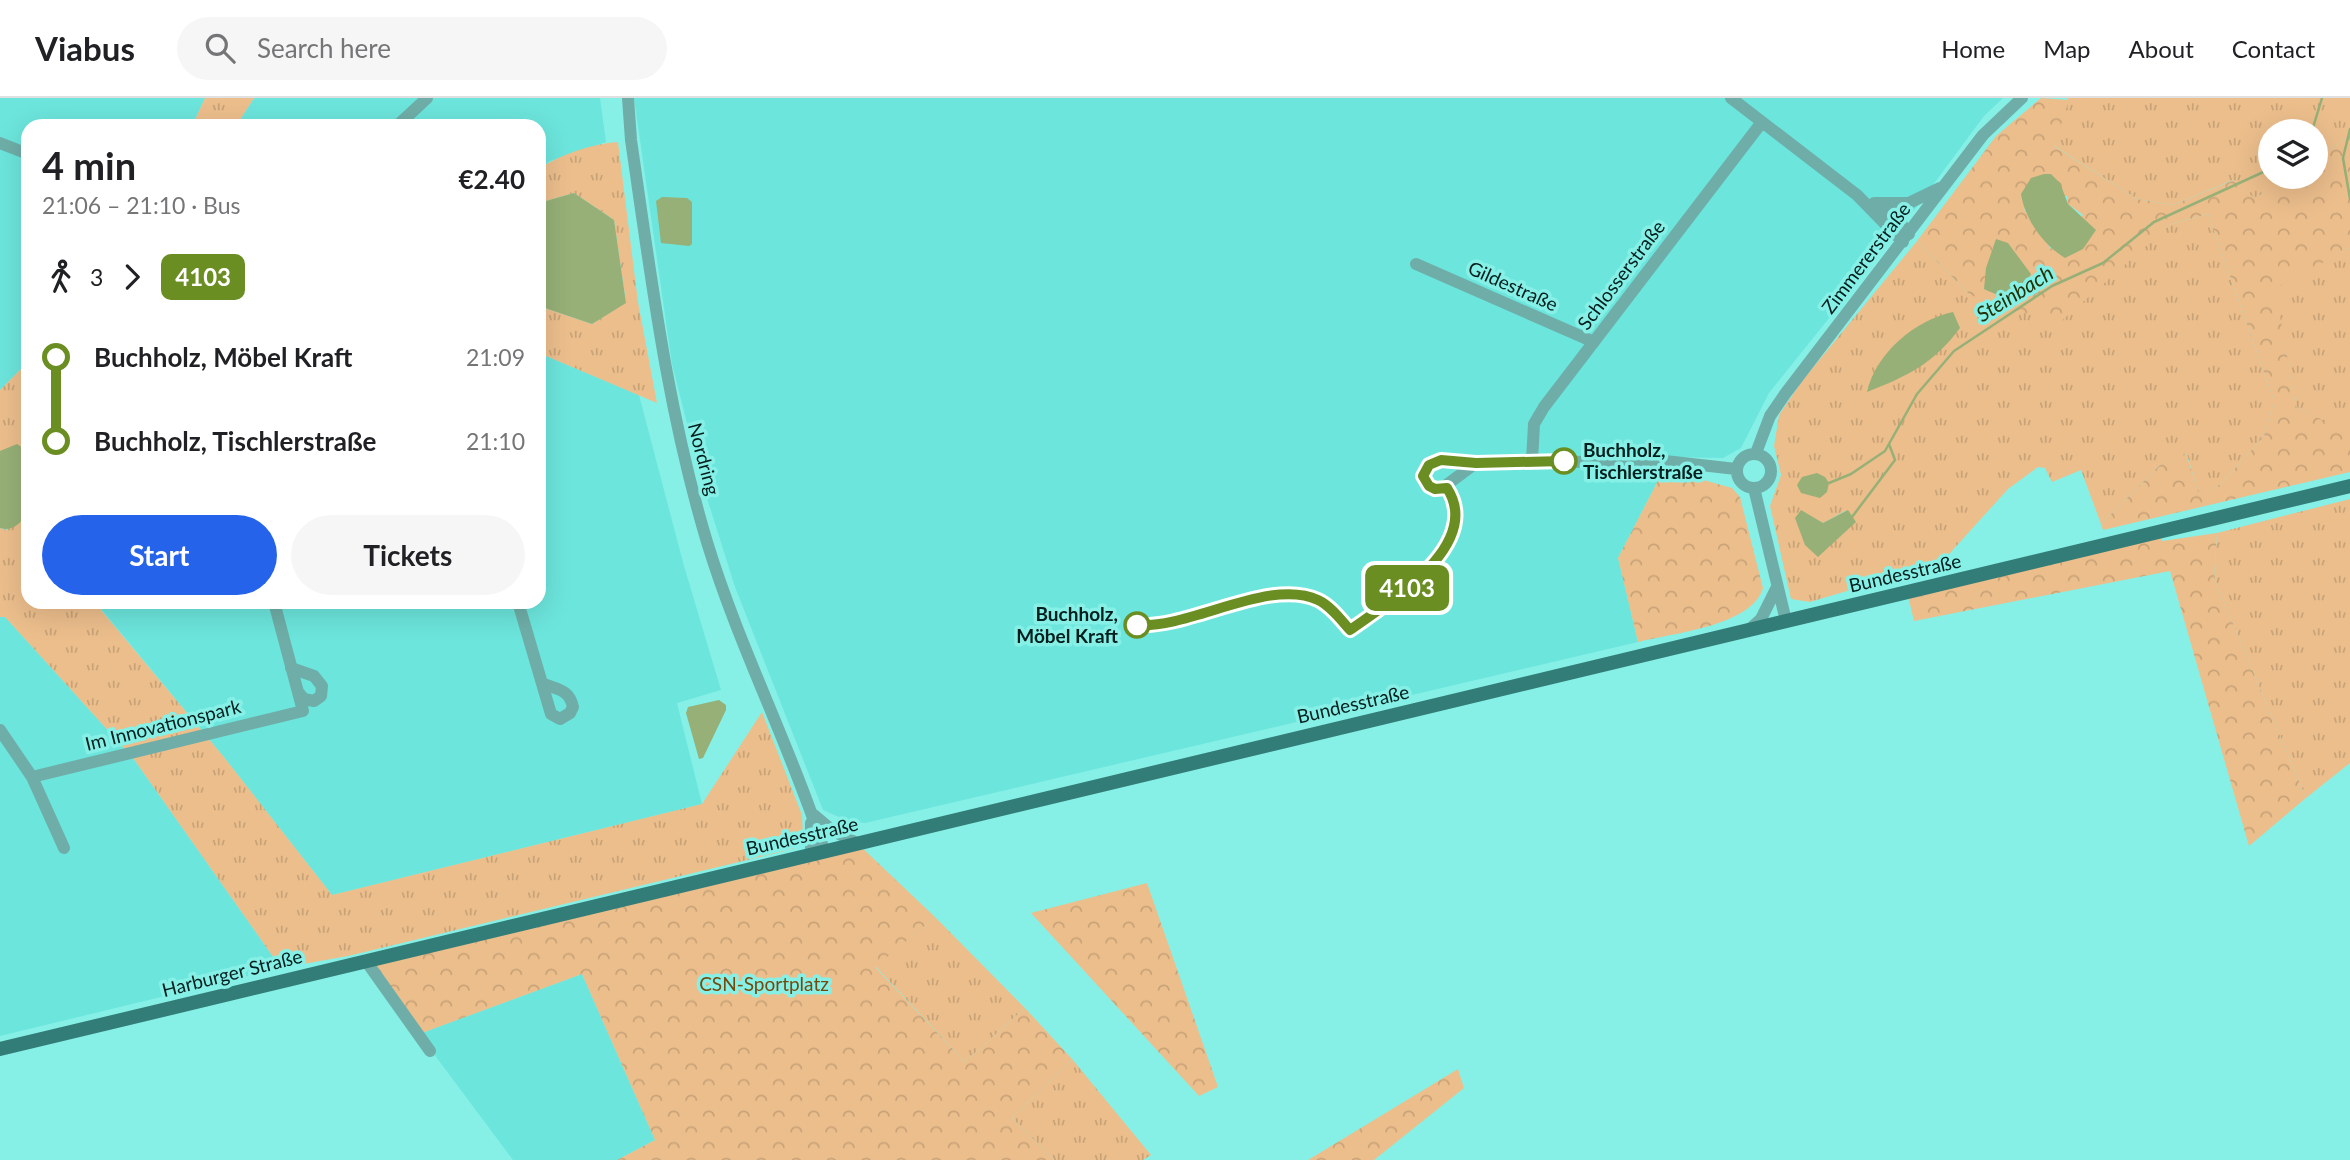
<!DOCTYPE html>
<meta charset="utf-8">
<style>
body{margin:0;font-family:Lato,sans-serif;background:#f6f6f6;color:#202124;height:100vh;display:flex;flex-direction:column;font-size:26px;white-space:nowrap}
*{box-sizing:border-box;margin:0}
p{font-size:23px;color:#757577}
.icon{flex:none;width:38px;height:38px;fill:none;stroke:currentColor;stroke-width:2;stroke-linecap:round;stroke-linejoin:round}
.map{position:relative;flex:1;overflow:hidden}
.sheet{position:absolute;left:21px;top:21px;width:525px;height:490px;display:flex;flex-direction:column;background:#fff;border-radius:21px;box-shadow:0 7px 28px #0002}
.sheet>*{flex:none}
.badge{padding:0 14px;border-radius:10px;font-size:24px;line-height:46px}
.controls{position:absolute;left:2258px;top:21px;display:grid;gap:14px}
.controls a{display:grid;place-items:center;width:70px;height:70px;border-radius:50%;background:#fff;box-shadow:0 7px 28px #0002;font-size:35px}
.map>.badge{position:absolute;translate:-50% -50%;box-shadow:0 0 0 4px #fff}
.legs{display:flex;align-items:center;gap:10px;height:77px;padding:0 21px;font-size:23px}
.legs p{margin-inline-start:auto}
.overview{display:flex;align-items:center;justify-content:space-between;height:119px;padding:0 21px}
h1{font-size:38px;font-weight:700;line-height:52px}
.primary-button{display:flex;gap:14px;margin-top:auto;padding:14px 21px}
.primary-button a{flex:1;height:80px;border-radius:42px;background:#2563eb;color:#fff;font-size:28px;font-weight:700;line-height:80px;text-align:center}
.primary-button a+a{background:#f6f6f6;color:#202124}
ul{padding:0 21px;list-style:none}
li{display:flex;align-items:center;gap:24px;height:84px;font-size:26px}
li i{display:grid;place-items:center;width:10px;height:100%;margin:0 9px;background:currentColor}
li i::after{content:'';width:18px;height:18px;margin:-9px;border:5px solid;border-radius:50%;background:#fff}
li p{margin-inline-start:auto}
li:first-child i{background:linear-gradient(#0000 50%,currentColor 0)}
li:last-child i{background:linear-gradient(currentColor 50%,#0000 0)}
header{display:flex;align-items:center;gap:42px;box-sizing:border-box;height:98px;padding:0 35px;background:#fff;border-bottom:2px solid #e0e0e0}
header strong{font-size:33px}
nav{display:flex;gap:38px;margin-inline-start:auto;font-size:24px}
.search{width:490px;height:63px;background:#f6f6f6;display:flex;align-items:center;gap:18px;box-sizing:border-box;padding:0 24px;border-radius:38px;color:#757577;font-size:26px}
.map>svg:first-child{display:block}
.built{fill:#6ce5dc}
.grass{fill:url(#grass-tufts);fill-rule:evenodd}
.forest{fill:url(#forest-crowns);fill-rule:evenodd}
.water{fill:#96b077}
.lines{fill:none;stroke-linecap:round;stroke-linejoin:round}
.stream{stroke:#96b077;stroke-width:2.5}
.minor{stroke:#6faea8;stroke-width:12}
.major{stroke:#337d78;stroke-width:14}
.line-1-casing{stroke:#fff;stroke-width:16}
.line-1{stroke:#6b8e23;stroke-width:10}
.stop-1-dot{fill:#fff;stroke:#6b8e23;stroke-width:3.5}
.labels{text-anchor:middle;stroke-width:7;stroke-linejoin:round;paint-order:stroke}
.street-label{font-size:19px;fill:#001e1c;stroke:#86f0e7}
.stop-label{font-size:19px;font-weight:bold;fill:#001e1c;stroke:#86f0e7;text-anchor:start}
.park-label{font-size:19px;fill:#75490c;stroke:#86f0e7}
.water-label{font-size:21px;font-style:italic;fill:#223307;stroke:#86f0e7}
</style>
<header>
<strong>Viabus</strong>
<div class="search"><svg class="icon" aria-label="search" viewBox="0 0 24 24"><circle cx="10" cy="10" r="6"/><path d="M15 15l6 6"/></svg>Search here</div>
<nav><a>Home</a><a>Map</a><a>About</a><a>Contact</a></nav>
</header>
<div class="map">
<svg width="2350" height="1062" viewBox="0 0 2350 1062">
<defs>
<pattern id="grass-tufts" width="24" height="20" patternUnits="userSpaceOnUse" patternTransform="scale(1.75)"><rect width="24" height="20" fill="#ecbe8c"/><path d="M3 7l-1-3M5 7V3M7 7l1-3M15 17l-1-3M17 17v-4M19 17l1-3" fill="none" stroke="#c9a378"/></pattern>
<pattern id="forest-crowns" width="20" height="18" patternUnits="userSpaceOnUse" patternTransform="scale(1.75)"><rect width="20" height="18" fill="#ecbe8c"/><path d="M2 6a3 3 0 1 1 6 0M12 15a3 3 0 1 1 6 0" fill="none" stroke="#c9a378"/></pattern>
</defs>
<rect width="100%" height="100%" fill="#86f0e7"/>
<path class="built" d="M0 0H205L192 28H28V264L0 292Z
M254 0H600L606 44 550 63 539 71V28H236Z
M634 0H2003L1984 18 1898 134 1769 295 1741 350 1723 360 1666 359 1664 371 1618 460 1638 544 865 725 848 723 823 712 735 489 701 381 672 266Z
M539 255 639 297 684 468 721 592 677 605 702 706 332 797 223 658 101 511 99 504H539Z
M0 519H5L133 660 281 870 0 938Z
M582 876 655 1042 617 1062H513L419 936Z"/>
<path class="grass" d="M205 0H254L236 28H192Z
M2068 0H2350V37L2315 62V33H2270V79H2295L2291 82 2254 100 2233 82 2173 107 2137 101 2053 47Z
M618 44 638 204 657 305 539 255V208L592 226 626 204 614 122 574 95 539 105V71C561 56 591 46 618 44Z
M2208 116 2274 303 2264 338 2221 386 2199 398 2187 356 2160 367 2101 426 2081 372 2052 384 2045 370 2038 369 2008 391 1941 465 1810 504 1791 501 1770 408 1781 377 1774 348 1779 317 1802 283 1917 143 1970 197 2128 161 2171 126ZM1847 412 1805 447 1801 413 1823 425Z
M2350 150V336L2348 337 2296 309 2274 189Z
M28 264V353L26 350 0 353V292Z
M28 377V504H99L101 512 223 658 332 797 702 706 762 614 802 717 803 738 793 751 348 858 281 870 133 660 5 519H0V430L7 432 25 408 24 383Z
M2350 401V665L2306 700 2214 480 2217 435Z
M935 819 1025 910 965 964 875 868Z
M1072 961 1151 1057 1143 1062H1054L1012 1020Z"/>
<path class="forest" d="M2041 0 2069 2 2054 48 2137 101 2173 107 2234 82 2254 100 2295 79H2315V62L2350 37V150L2275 190 2296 309 2350 336V374L2103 432 2101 426 2160 367 2186 355 2199 397 2221 386 2264 338 2274 303 2208 116 2171 126 2058 226 1970 197 1917 143 1996 38ZM2067 98 2068 106 2083 117 2051 151 2024 111Z
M1664 371 1732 390 1740 399 1763 490C1752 528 1673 535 1638 544L1618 460Z
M2159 434 2162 443 2217 435 2214 480 2306 700 2249 748 2170 473 1914 523 1907 494Z
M857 745 935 819 875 869 965 964 1025 910 1072 961 1012 1020 1054 1062H617L655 1042 582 876 419 936 366 863Z
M1147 785 1218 989 1199 998 1031 815Z
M1458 971 1464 990 1374 1062H1308Z"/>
<path class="water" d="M2044 76H2051L2060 85 2068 106 2096 132 2083 151 2065 160C2043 147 2025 121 2021 96L2031 80Z
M574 95 614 122 626 205 592 226 539 208V105Z
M662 99 687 100 692 104V146L689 148 661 145 656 103Z
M1996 141 2008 145 2031 176C2020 205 2008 202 1984 191L1986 170Z
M1953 214 1960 230C1934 265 1908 278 1867 294 1876 255 1915 222 1953 214Z
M17 346 28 353V377L23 393 25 420C16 428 12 433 0 430V353Z
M1817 375 1825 379 1829 385 1827 394 1820 400 1801 395 1797 387 1802 379Z
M1801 412 1823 425 1848 412 1856 424 1818 459 1805 447 1795 420Z
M719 602 726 607V612L703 660 699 661 686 615 688 609Z"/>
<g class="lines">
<path class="stream" d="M2350 31 2343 60 2350 101
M2312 33 2322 0
M1829 385 1851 376 1885 353 1917 296 1954 253 2052 188 2103 165 2154 124 2270 71
M1852 419 1895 362 1889 346"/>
<path class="minor" d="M628 0 631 42C651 179 667 311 707 444 739 549 790 647 824 752
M1731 0 1857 97 1903 144
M397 28 427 0
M0 45 28 56
M1874 105H1909L1940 90
M1877 106 1895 118 1909 136
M1416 166 1594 244
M1756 355 1770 318 1785 296 1983 37 2022 0
M1737 373a17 17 0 1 1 34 0a17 17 0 1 1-34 0Z
M1532 363 1534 326 1544 309 1762 24
M1476 365 1441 391 1429 388 1423 378 1429 367 1441 362 1476 365 1665 363 1736 371
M1754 390 1786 523
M518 504 551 616 560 621 570 615 573 609C569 591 558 592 542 585
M1749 532 1761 521 1777 489
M291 570 314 578 322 588 321 598 314 603 304 601 298 594
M0 632 32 679 303 613 274 504
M32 679 64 750
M814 717 833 733 857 745
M811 725V755
M366 863 430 953"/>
<path class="major" d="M0 951 2350 388"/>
</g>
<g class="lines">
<defs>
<path id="line-1" d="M1137 527C1190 531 1270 479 1318 502 1331 508 1341 522 1350 532 1389 504 1484 447 1447 390L1435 391 1429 388 1423 378 1429 367 1441 362 1476 365 1564 363"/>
</defs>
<use href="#line-1" class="line-1-casing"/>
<use href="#line-1" class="line-1"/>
</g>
<g class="stop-1-dot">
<circle cx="1564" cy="363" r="12"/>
<circle cx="1137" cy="527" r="12"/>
</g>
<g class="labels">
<g class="street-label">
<text transform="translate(1866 160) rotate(-53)" y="7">Zimmererstraße</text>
<text transform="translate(1621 177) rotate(-53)" y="7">Schlosserstraße</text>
<text transform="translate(1513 188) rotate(24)" y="7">Gildestraße</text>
<text transform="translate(704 361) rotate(75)" y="7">Nordring</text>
<text transform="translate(1905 475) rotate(-13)" y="7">Bundesstraße</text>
<text transform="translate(1353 606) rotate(-13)" y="7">Bundesstraße</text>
<text transform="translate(163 627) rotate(-14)" y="7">Im Innovationspark</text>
<text transform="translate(802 738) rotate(-13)" y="7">Bundesstraße</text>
<text transform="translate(232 875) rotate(-14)" y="7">Harburger Straße</text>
</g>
<g class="stop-label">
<text x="1583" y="359">Buchholz,<tspan x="1583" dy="22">Tischlerstraße</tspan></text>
<text x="1118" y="523" text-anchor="end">Buchholz,<tspan x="1118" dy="22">Möbel Kraft</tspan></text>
</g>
<g class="park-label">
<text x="764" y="893">CSN-Sportplatz</text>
</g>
<g class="water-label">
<text transform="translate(2015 196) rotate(-32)" y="7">Steinbach</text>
</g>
</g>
</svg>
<div class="controls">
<a><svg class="icon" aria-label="layers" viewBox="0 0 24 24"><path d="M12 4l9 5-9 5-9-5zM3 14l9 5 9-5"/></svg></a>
</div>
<b class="badge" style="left:1407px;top:490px;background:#6b8e23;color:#fff">4103</b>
<section class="sheet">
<div class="overview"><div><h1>4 min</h1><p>21:06 – 21:10 · Bus</p></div><b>€2.40</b></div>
<div class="legs"><svg class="icon" aria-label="walk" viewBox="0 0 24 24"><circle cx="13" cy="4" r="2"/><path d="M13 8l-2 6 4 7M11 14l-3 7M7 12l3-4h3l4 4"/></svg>3<svg class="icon" aria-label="forward" viewBox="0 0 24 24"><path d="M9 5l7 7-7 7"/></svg><b class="badge" style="background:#6b8e23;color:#fff">4103</b></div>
<ul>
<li><i style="color:#6b8e23"></i><b>Buchholz, Möbel Kraft</b><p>21:09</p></li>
<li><i style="color:#6b8e23"></i><b>Buchholz, Tischlerstraße</b><p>21:10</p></li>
</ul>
<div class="primary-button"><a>Start</a><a>Tickets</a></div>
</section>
</div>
